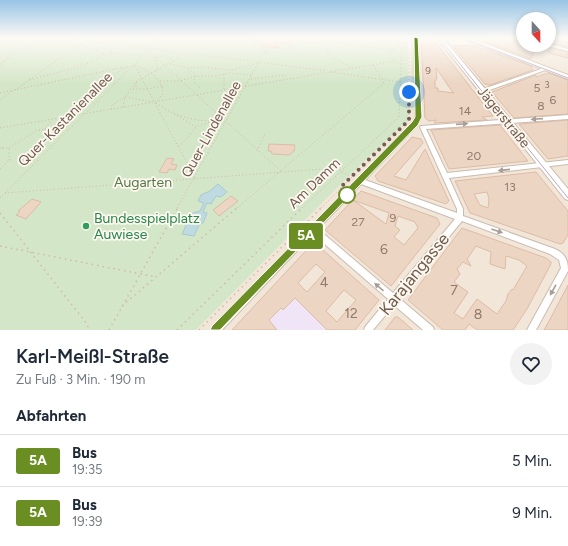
<!DOCTYPE html>
<html lang="de">
<meta charset="utf-8">
<style>
body{margin:0;font-family:Figtree,sans-serif;background:#f2f2f3;color:#1f2937;height:100vh;display:flex;flex-direction:column;font-size:15px;white-space:nowrap}
*{box-sizing:border-box;margin:0}
p{font-size:13px;color:#747a83}
.icon{flex:none;width:22px;height:22px;fill:none;stroke:currentColor;stroke-width:2;stroke-linecap:round;stroke-linejoin:round}
.map{position:relative;height:330px;overflow:hidden}
.details{display:flex;flex-direction:column;background:#fff;flex:1}
.details>*{flex:none}
.badge{padding:0 8px;border-radius:3px;font-size:14px;line-height:26px}
.needle{width:26px;rotate:159deg}
.controls{position:absolute;left:516px;top:12px;display:grid;gap:8px}
.controls a{display:grid;place-items:center;width:40px;height:40px;border-radius:50%;background:#fff;box-shadow:0 2px 6px #0003;font-size:20px}
.you{position:absolute;width:20px;height:20px;margin:-10px;border:3px solid #fff;border-radius:50%;background:#1a73e8;box-shadow:0 0 0 6px #1a73e833}
.map>.badge{position:absolute;translate:-50% -50%;box-shadow:0 0 0 2px #fff}
h2{padding:0 16px;font-size:15px;line-height:36px}
.round{display:grid;place-items:center;flex:none;width:42px;height:42px;border-radius:21px;background:#f2f2f3}
.head{display:flex;align-items:center;justify-content:space-between;height:68px;padding:0 16px}
h1{font-size:19px;font-weight:600;line-height:30px}
ul{padding:0;list-style:none}
li{display:flex;align-items:center;gap:12px;height:52px;padding:0 16px;border-top:1px solid #e0e1e3}
li div{flex:1}
li b{display:block;font-size:15px}
li em{font-style:normal}
li .badge{min-width:44px;font-weight:700;text-align:center}
.map>svg:first-child{display:block}
.residential{fill:#f1e6d8}
.education{fill:#f0e5f6}
.green{fill:#d4e6c8}
.water{fill:#bfdbe1;stroke:#a7cad2}
.building{fill:#ecd5c3;stroke:#ddbca6;fill-rule:evenodd}
.lines{fill:none;stroke-linecap:round;stroke-linejoin:round}
.street-casing{stroke:#cbbcb0;stroke-width:2}
.secondary-casing{stroke:#cdbcae;stroke-width:2}
.path-far1{stroke:#d1b8a7;stroke-width:1;stroke-dasharray:1 2.5;stroke-linecap:butt}
.path{stroke:#d1b8a7;stroke-width:1.5;stroke-dasharray:1.5 4;stroke-linecap:butt}
.street{fill:#fff;fill-rule:evenodd}
.secondary{fill:#fff;fill-rule:evenodd}
.tram{stroke:#b7a8c3;stroke-width:1}
.oneway{fill:#aa9d95}
.line{fill:#6b8e23;stroke:#fff}
.walk{stroke:#715c4f;stroke-width:4;stroke-dasharray:0 7.2}
.stop-dot{fill:#fff;stroke:#6b8e23;stroke-width:2}
.leisure-dot{fill:#2e9e5b;stroke:#fdf8ef;stroke-width:1.5}
.labels{text-anchor:middle;stroke-width:3.5;stroke-linejoin:round;paint-order:stroke}
.far-number-label{font-size:10px;fill:#907a6c}
.number-label{font-size:12px;fill:#907a6c}
.street-label{font-size:14px;fill:#715c4f;stroke:#fdf8ef}
.park-label{font-size:14px;fill:#587a4c;stroke:#fdf8ef}
.leisure-label{font-size:14px;fill:#27864d;stroke:#fdf8ef;text-anchor:start}
.near-number-label{font-size:14px;fill:#907a6c}
.near-street-label{font-size:17px;fill:#715c4f;stroke:#fdf8ef}
</style>
<div class="map">
<svg width="568" height="330" viewBox="0 0 568 330">
<rect width="100%" height="100%" fill="#faf4e9"/>
<path class="residential" d="M420 38H433L437 44 453 45 470 44 482 41 485 38H523V45H549V38H568V330H196L349 176 408 120V48L420 50Z"/>
<path class="education" d="M295 298 317 302 345 330H232L255 305 269 320 281 308 284 310Z"/>
<path class="green" d="M0 38H408V120L349 176 196 330H0Z
M411 38 413 40V110H411Z"/>
<path class="water" d="M218 184 227 192 221 197 216 196 211 204 207 203 203 212 207 213 203 223H200L194 236 182 234 188 221H192L193 213 200 211 204 203 198 201 201 195 210 191Z"/>
<path class="building" d="M248 38H289L291 46 276 41 279 48 261 46 263 44Z
M421 38H432L493 116 482 117 487 120 434 123 436 120 429 121 425 118ZM436 68 452 91 454 93 438 91V88H435V81L437 79Z
M487 38H506L523 42V45H536L531 59 483 41Z
M549 38H568V47L549 43Z
M471 45 531 66 533 70 490 85 485 84 453 46Z
M549 48 568 52V58L549 53Z
M548 73 568 80V114L514 118 492 92 536 75V77Z
M568 120V156L548 159 519 124Z
M500 125 528 161 449 169 431 130Z
M412 137 421 139 423 143 394 176 406 180 425 149 449 201 446 204 378 181 375 176Z
M269 144 295 145 294 151 289 155 272 154 271 151H268Z
M167 158 174 159 171 164 177 165 175 170 169 169 167 173 159 172Z
M536 172 568 211V235L563 243 560 244 470 213 455 181ZM487 192 489 199 488 208 480 205 474 194Z
M361 191 437 218 440 224 391 286 325 230ZM353 200 389 213 386 224ZM398 216 415 222 418 228 404 245 394 237 400 230 395 226Z
M231 196 238 201 219 216 213 210Z
M32 199 41 202 26 219 16 215 20 212 18 211Z
M462 228 546 258 551 262V264L527 309 513 330H477L469 324 465 330H443L408 300ZM476 246 491 252 490 264 505 269 506 256 519 260 527 266 513 290 512 289 508 294 506 301 497 314 477 299 463 319 454 313 468 292 454 282 460 274 457 269 463 262 471 266 467 259Z
M314 242 379 300 355 330H327L295 298 283 310 281 308 269 320 277 330H232ZM316 264 325 272 307 292 298 283ZM344 290 356 300 337 322 326 311Z
M568 285V330H544L548 323Z
M395 317H398L413 330H385Z"/>
<g class="lines">
<defs>
<path id="street" d="M414 38H418L421 117 417 125 365 180 457 213V209L420 127 421 126 568 115V119L426 129 447 173 568 160V164L449 178 463 209V216L555 249C565 254 568 259 568 271L536 330H527L561 268 559 260 550 254 462 221 399 298 433 327 434 330H423L394 305 373 330H364L365 327 388 299 313 234 222 330H212L213 327 309 229 310 227 312 226 413 123 415 117ZM361 184 455 219 393 293 318 229Z
M516 38H523V40L517 39Z
M549 44 568 49V51L544 45Z
M544 68H548V69L484 92 482 93 480 91V90Z"/>
<path id="secondary" d="M437 38H443L568 189V200L565 199Z
M461 38H470L568 75V79Z"/>
</defs>
<use href="#street" class="street-casing"/>
<use href="#secondary" class="secondary-casing"/>
<path class="path-far1" d="M70 38 327 71
M122 38 112 48 110 53 141 56
M134 38 143 46
M249 38C257 58 290 56 299 38
M331 38 327 53 351 68
M375 38 394 47
M300 41 329 45
M330 42 391 50
M80 45 105 54
M145 48 281 171
M7 58 22 38
M173 61 184 54
M395 61 391 56V50L398 47 409 48
M0 63 41 38
M170 64 187 68 202 67 231 70 260 63
M373 65 382 79
M135 66 195 178
M0 67 5 61
M330 72 400 82
M224 74V90
M251 79 285 75 288 78
M30 80 85 65 102 55 110 53
M160 81H180L195 76 194 73 188 69
M136 82 173 61 164 56 154 57 158 66 156 71
M200 88 194 82 195 76H216L229 73 252 75
M15 90 79 45 85 38
M0 93 130 66
M0 100 12 91
M155 102 163 94 162 86
M156 103 196 127 212 121 196 120 174 114
M123 107 125 97 153 102
M111 109 112 105 125 97 136 82V87
M74 115 121 70 135 65 153 74 162 86 148 89H130
M212 121 225 122
M0 128 395 61 401 64
M45 129 63 123 71 117
M178 146 183 143 196 127
M0 147 3 148 0 149
M3 148H9V160
M9 148 36 131 45 129 52 120
M257 151 266 132
M0 169 9 160H13
M5 193 337 168 354 179
M0 198 161 38
M177 208 265 51
M237 208 383 84 384 80
M302 208 399 117 402 47
M321 208 409 120V38"/>
<path class="path" d="M0 213 87 324 89 330
M0 246 156 277
M122 306 238 207
M109 330 178 207
M177 330 303 207
M199 330 322 207"/>
<use href="#street" class="street"/>
<use href="#secondary" class="secondary"/>
<path class="tram" d="M439 38 568 198
M463 38 568 78"/>
</g>
<defs><path id="oneway-solid" d="M-6-.8H1V-3.2L6.5 0L1 3.2V.8H-6Z"/></defs>
<g class="oneway">
<use href="#oneway-solid" transform="translate(537 119) rotate(176)"/>
<use href="#oneway-solid" transform="translate(462 124) rotate(-4)"/>
<use href="#oneway-solid" transform="translate(504 170) rotate(174)"/>
<use href="#oneway-solid" transform="translate(497 231) rotate(19)"/>
<use href="#oneway-solid" transform="translate(379 287) rotate(-139)"/>
<use href="#oneway-solid" transform="translate(553 290) rotate(119)"/>
</g>
<linearGradient id="sky" x2="0" y2="1"><stop stop-color="#97c4e5"/><stop offset="0.45" stop-color="#fdfaf5"/><stop offset="1" stop-color="#fdfaf5" stop-opacity="0"/></linearGradient>
<rect width="568" height="84" fill="url(#sky)"/>
<path class="line" d="M414 37 418 38 422 117 418 125 220 330H210L212 326 412 122 415 117Z"/>
<g class="lines">
<path class="walk" d="M347 195 340 188 409 120V92"/>
</g>
<circle class="stop-dot" cx="347" cy="195" r="8"/>
<circle class="leisure-dot" cx="86" cy="226" r="4"/>
<g class="labels">
<g class="far-number-label">
<text x="428" y="74">9</text>
<text x="547" y="88">3</text>
</g>
<g class="number-label">
<text x="537" y="92">5</text>
<text x="553" y="104">6</text>
<text x="541" y="110">8</text>
<text x="465" y="115">14</text>
<text x="474" y="160">20</text>
<text x="510" y="191">13</text>
<text x="393" y="222">9</text>
<text x="358" y="226">27</text>
</g>
<g class="street-label">
<text transform="translate(504 117) rotate(51)" y="5">Jägerstraße</text>
<text transform="translate(65 119) rotate(-45)" y="5">Quer-Kastanienallee</text>
<text transform="translate(211 129) rotate(-61)" y="5">Quer-Lindenallee</text>
<text transform="translate(314 183) rotate(-44)" y="5">Am Damm</text>
</g>
<g class="park-label">
<text x="143" y="187">Augarten</text>
</g>
<g class="leisure-label">
<text x="94" y="223">Bundesspielplatz<tspan x="94" dy="16">Auwiese</tspan></text>
</g>
<g class="near-number-label">
<text x="384" y="254">6</text>
<text x="324" y="287">4</text>
<text x="454" y="295">7</text>
<text x="351" y="318">12</text>
<text x="478" y="319">8</text>
</g>
<g class="near-street-label">
<text transform="translate(414 274) rotate(-51)" y="6">Karajangasse</text>
</g>
</g>
</svg>
<div class="controls">
<a><svg class="needle" viewBox="-14 -14 28 28"><path d="M0-13l5 13h-10z" fill="#e53935"/><path d="M0 13l5-13h-10z" fill="#747a83"/></svg></a>
</div>
<div class="you" style="left:409px;top:92px"></div>
<b class="badge" style="left:306px;top:236px;background:#6b8e23;color:#fff">5A</b>
</div>
<section class="details">
<div class="head"><div><h1>Karl-Meißl-Straße</h1><p>Zu Fuß · 3 Min. · 190 m</p></div><a class="round"><svg class="icon" aria-label="heart" viewBox="0 0 24 24"><path d="M12 20l-8-8c-3-5 5-10 8-4 3-6 11-1 8 4z"/></svg></a></div>
<h2>Abfahrten</h2>
<ul>
<li><span class="badge" style="background:#6b8e23;color:#fff">5A</span><div><b>Bus</b><p>19:35</p></div><em>5 Min.</em></li>
<li><span class="badge" style="background:#6b8e23;color:#fff">5A</span><div><b>Bus</b><p>19:39</p></div><em>9 Min.</em></li>
</ul>
</section>
